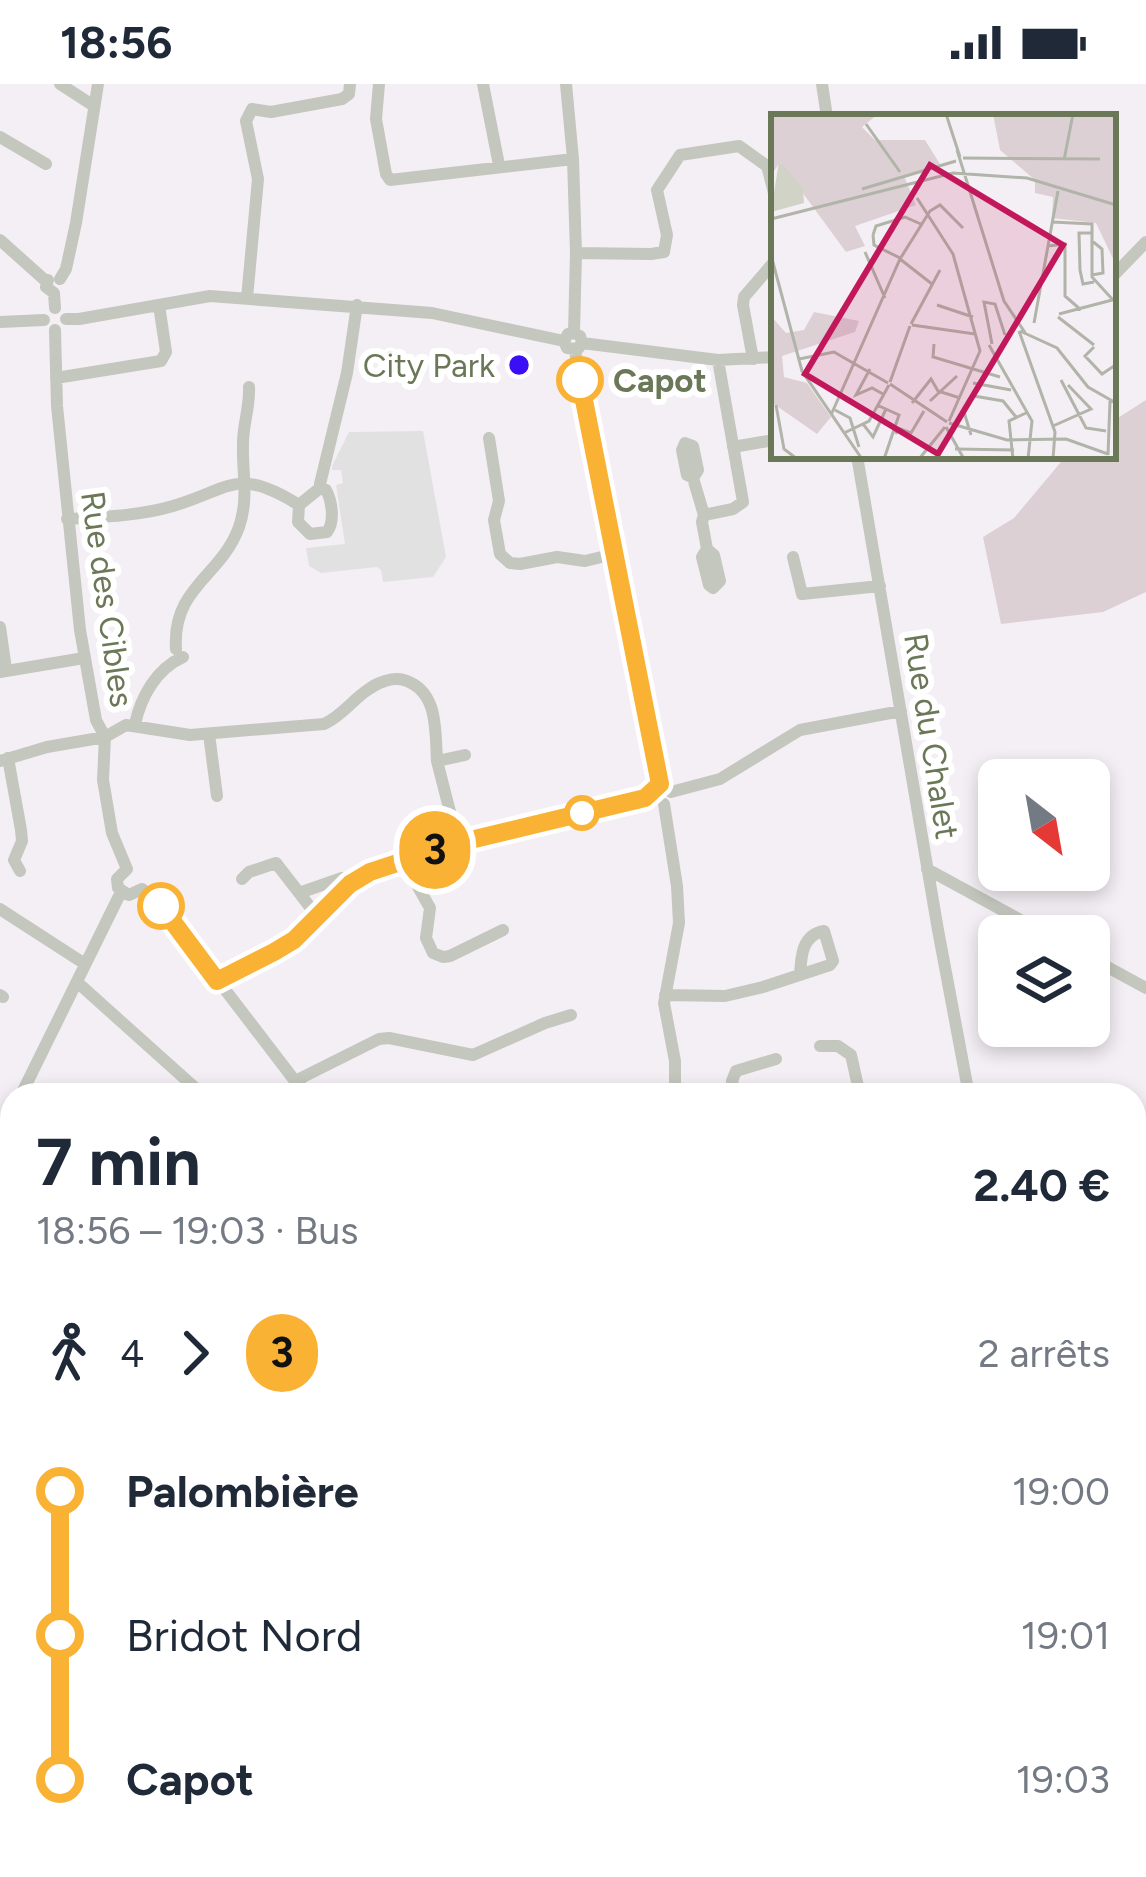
<!DOCTYPE html>
<html lang="fr">
<meta charset="utf-8">
<style>
body{margin:0;font-family:Figtree,sans-serif;background:#f2f2f3;color:#1f2937;height:100vh;display:flex;flex-direction:column;font-size:45px;white-space:nowrap}
*{box-sizing:border-box;margin:0}
p{font-size:39px;color:#747a83}
.icon{flex:none;width:66px;height:66px;fill:none;stroke:currentColor;stroke-width:2;stroke-linecap:round;stroke-linejoin:round}
.map{position:relative;flex:1;overflow:hidden}
.drawer{position:absolute;left:0px;top:999px;width:1146px;height:795px;display:flex;flex-direction:column;background:#fff;border-radius:36px 36px 0 0;box-shadow:0 6px 18px #0003}
.drawer>*{flex:none}
.badge{padding:0 24px;border-radius:39px;font-size:42px;line-height:78px}
.needle{width:78px;rotate:149deg}
.fabs{position:absolute;left:978px;top:675px;display:grid;gap:24px}
.fabs a{display:grid;place-items:center;width:132px;height:132px;border-radius:18px;background:#fff;box-shadow:0 6px 18px #0003;font-size:60px}
.map>.badge{position:absolute;translate:-50% -50%;box-shadow:0 0 0 6px #fff}
.legs{display:flex;align-items:center;gap:18px;height:132px;padding:0 36px;font-size:39px}
.legs p{margin-inline-start:auto}
.headline{display:flex;align-items:center;justify-content:space-between;height:204px;padding:0 36px}
h1{font-size:66px;font-weight:700;line-height:90px}
ul{padding:0 36px;list-style:none}
li{display:flex;align-items:center;gap:42px;height:144px;font-size:45px}
li i{display:grid;place-items:center;width:18px;height:100%;margin:0 15px;background:currentColor}
li i::after{content:'';width:30px;height:30px;margin:-15px;border:9px solid;border-radius:50%;background:#fff}
li p{margin-inline-start:auto}
li:first-child i{background:linear-gradient(#0000 50%,currentColor 0)}
li:last-child i{background:linear-gradient(currentColor 50%,#0000 0)}
.status{display:flex;justify-content:space-between;align-items:center;height:84px;padding:0 60px;background:#fff;direction:ltr}
.status svg{height:33px;fill:currentColor}
.map>svg:first-child{display:block}
.built{fill:#e2e1e2}
.green{fill:#dcd0d5}
.lines{fill:none;stroke-linecap:round;stroke-linejoin:round}
.major-casing{stroke:#b5b9af;stroke-width:21}
.highway-casing{stroke:#b4b8af;stroke-width:24}
.minor{stroke:#c3c7be;stroke-width:12}
.major{stroke:#fff;stroke-width:15}
.highway{stroke:#fff;stroke-width:18}
.line-1-casing{stroke:#fff;stroke-width:27}
.line-1{stroke:#f9b233;stroke-width:18}
.poi-dot{fill:#3b0ff5;stroke:#fff;stroke-width:4.5}
.stop-1-dot{fill:#fff;stroke:#f9b233;stroke-width:6}
.labels{text-anchor:middle;stroke-width:12;stroke-linejoin:round;paint-order:stroke}
.poi-label{font-size:33px;fill:#6b7858;stroke:#fff;text-anchor:end}
.stop-label{font-size:33px;font-weight:bold;fill:#6b7858;stroke:#fff;text-anchor:start}
.street-label{font-size:33px;fill:#6b7858;stroke:#fff}
.inset-road{fill:none;stroke:#b1b4a8;stroke-width:3}
.view{fill:#c2185b;fill-opacity:0.15;stroke:#c2185b;stroke-width:6}
.inset-edge{fill:none;stroke:#6b7858;stroke-width:6}
</style>
<div class="status"><b>18:56</b><svg viewBox="0 0 49 12"><path d="M0 12V9h3v3zM5 12V6h3v6zM10 12V3h3v9zM15 12V0h3v12zM26 1h20v11H26zM47 4h2v5h-2z"/></svg></div>
<div class="map">
<svg width="1146" height="1793" viewBox="0 0 1146 1793">
<rect width="100%" height="100%" fill="#f4eff4"/>
<path class="built" d="M423 347 446 473 433 493 383 498 381 486 377 483 321 489 309 482 306 464 345 460 336 401 343 399 341 386H332V382L349 348Z"/>
<path class="green" d="M1146 316V508L1103 528 1001 540 983 453 1014 434 1066 372H1113V337Z
M1146 1411V1533L1134 1524V1425Z
M596 1782 579 1793H417L409 1783Z"/>
<g class="lines">
<defs>
<path id="major" d="M0 1148 12 1155
M801 1782 816 1793"/>
<path id="highway" d="M1134 1684 1146 1674
M1134 1721 1146 1710
M920 1793 945 1782
M993 1793 1008 1782
M1024 1793 1039 1782
M1065 1793 1075 1782"/>
</defs>
<use href="#major" class="major-casing"/>
<use href="#highway" class="highway-casing"/>
<path class="minor" d="M60 0 94 22
M379 0 376 35 386 90 390 96 573 75
M483 0 499 81
M566 0 573 75 576 169 574 249
M822 0 827 33
M0 53 46 80
M0 156 47 198
M576 169 651 170 664 168 667 151 657 106 680 71 739 62 767 82 774 109
M1113 192 1146 158
M60 195 66 185 76 139 98 0
M48 196 46 203 54 209 55 224
M247 214 258 95 246 37 252 25 271 28 342 15 349 10 350 0
M66 235H79L210 212 432 229 564 257
M0 238 44 236
M55 246 57 322 80 546 96 636 105 653 103 696 112 749 127 785
M582 259 580 252 574 249 568 250 564 257 567 264 578 265 582 259 718 276 774 273
M575 267 660 700
M753 275 743 221 744 213 774 178
M56 294 161 277 166 268 159 221
M489 354 499 417 494 436 500 470 510 479 520 480 557 473 585 477 614 470
M733 363 774 356
M857 372 938 846 969 1011
M693 394 698 386 693 362 685 359 682 366 687 391 693 394 704 431 733 425 743 418 718 276
M320 404 299 421 298 438 310 450 327 448C335 438 332 417 326 406L320 404V400L347 289 357 221
M704 431 702 438 707 465 702 473 709 501 713 504 720 497 714 471 707 465
M67 435C102 433 139 432 173 422 231 405 237 382 299 421
M793 473 802 510 880 502
M0 543 6 585
M176 565C172 503 221 493 239 443 249 414 242 389 243 359 243 340 250 323 249 303
M0 588 84 574
M135 640C141 613 156 585 183 573
M209 650 217 712
M8 674 21 746 22 757 14 776 20 787
M0 677 47 663 105 653 126 641 190 651 324 640C343 631 352 616 369 605 378 598 393 593 404 596 439 607 435 647 437 677
M671 708 720 695 800 646 901 627
M664 720 677 802 679 839 664 919 675 977V1011
M458 759 437 677 465 671
M403 776 430 824 426 854 433 869 443 873 450 872 503 846
M127 785 117 795 118 804 129 811 142 805
M927 785 1050 852
M242 795 249 788 276 779 317 832
M142 805 161 822 295 997 311 1011
M299 809 342 794 350 800
M0 825 85 880
M1089 873 1146 904
M217 897 274 869 294 856 350 800 370 787 458 759 651 711
M77 898 203 1011
M0 911 3 913
M665 911 725 912 763 903 830 881 833 877 824 847C802 851 801 872 800 891
M820 962H838L851 971 860 1011
M295 997 379 955 389 954 473 971 545 939 571 931
M21 1011 121 808
M736 1011 732 997 736 987 776 975
M0 1053 12 1029
M1134 1085 1146 1082
M1134 1161 1146 1158
M1134 1237 1146 1233
M1134 1308 1146 1318
M1134 1341 1146 1327
M0 1481 12 1513
M114 1782 118 1793
M1134 1782 1146 1768
M30 1793 39 1782"/>
<use href="#major" class="major"/>
<use href="#highway" class="highway"/>
</g>
<g class="lines">
<defs>
<path id="line-1" d="M161 822 217 897 274 868 294 856 350 800 370 788 458 759 645 714 660 700 580 296"/>
</defs>
<use href="#line-1" class="line-1-casing"/>
<use href="#line-1" class="line-1"/>
</g>
<circle class="poi-dot" cx="519" cy="281" r="12"/>
<g class="stop-1-dot">
<circle cx="580" cy="296" r="21"/>
<circle cx="582" cy="729" r="15"/>
<circle cx="161" cy="822" r="21"/>
</g>
<g class="labels">
<g class="poi-label">
<text x="495" y="293">City Park</text>
</g>
<g class="stop-label">
<text x="613" y="308">Capot</text>
</g>
<g class="street-label">
<text transform="translate(108 515) rotate(82)" y="12">Rue des Cibles</text>
<text transform="translate(932 652) rotate(81)" y="12">Rue du Chalet</text>
</g>
</g>
<g transform="translate(771 30)">
<rect width="345" height="345" fill="#f4eff4"/>
<path d="M0 0H107L91 13 104 26H154L169 50 133 62 145 91 84 112 94 132 75 138 9 48 0 62ZM222 0H345V151L325 109 281 104 282 83 264 79V66L229 36ZM43 198 88 207 84 218 11 242 13 263 36 269 60 303 46 320 0 288V202L15 219 33 216Z" fill="#dcd0d5"/>
<path d="M8 47 32 74 33 89 0 98Z" fill="#d0d3c5"/>
<path class="inset-road" d="M175 0 189 43M95 10 129 58M186 36 233 187 255 220M192 44 329 45M293 46 302 0M91 75 185 47M146 84 182 140 209 237 178 307M0 105 182 59 256 64 345 91M281 108 321 110V163L342 186M320 119H308L309 156 312 170 323 168M102 121 105 112 134 103 152 111M102 121 103 131 129 144M320 126 331 135 332 159 321 161M277 132 294 130V182L310 196M94 138 114 184M0 141 31 257 91 345M129 145 161 170M166 191 202 203M288 200 345 185M287 203 323 231M263 209 287 77M140 210 169 156M141 211 204 220M248 217 284 318 282 345M249 217 286 234 317 273 345 289M163 230 162 243 229 263M221 230 213 188 224 190 234 221M218 231 261 307 257 345M323 233 314 242 331 260 343 252M28 245 63 238 117 269M99 255 85 281 101 274 112 280M290 266 315 314 335 317M119 268 139 212M202 269 240 276M119 270 176 308M203 282 232 287 245 303M159 287 186 262M141 289 160 265 167 277 189 284M5 291 13 335 26 345M106 291 128 301 113 345M64 296 79 304 88 333M60 301 129 145 159 97 169 91 192 114M178 309 236 326 295 325 337 340M92 310 102 323 115 295M282 312 320 295 297 271M175 313 193 345M73 319 98 307 118 271M125 320 127 314 140 319 153 297M200 321 193 298 207 271M184 335 243 336M337 341 339 287M148 345 174 313M195 345 233 344M242 345 238 307 255 299"/>
<path class="view" d="M159 51 292 131 167 340 34 260Z"/>
<rect width="345" height="345" class="inset-edge"/>
</g>
</svg>
<div class="fabs">
<a><svg class="needle" viewBox="-14 -14 28 28"><path d="M0-13l5 13h-10z" fill="#e53935"/><path d="M0 13l5-13h-10z" fill="#747a83"/></svg></a>
<a><svg class="icon" aria-label="layers" viewBox="0 0 24 24"><path d="M12 4l9 5-9 5-9-5zM3 14l9 5 9-5"/></svg></a>
</div>
<b class="badge" style="left:435px;top:766px;background:#f9b233;color:#111">3</b>
<section class="drawer">
<div class="headline"><div><h1>7 min</h1><p>18:56 – 19:03 · Bus</p></div><b>2.40 €</b></div>
<div class="legs"><svg class="icon" aria-label="walk" viewBox="0 0 24 24"><circle cx="13" cy="4" r="2"/><path d="M13 8l-2 6 4 7M11 14l-3 7M7 12l3-4h3l4 4"/></svg>4<svg class="icon" aria-label="forward" viewBox="0 0 24 24"><path d="M9 5l7 7-7 7"/></svg><b class="badge" style="background:#f9b233;color:#111">3</b><p>2 arrêts</p></div>
<ul>
<li><i style="color:#f9b233"></i><b>Palombière</b><p>19:00</p></li>
<li><i style="color:#f9b233"></i><span>Bridot Nord</span><p>19:01</p></li>
<li><i style="color:#f9b233"></i><b>Capot</b><p>19:03</p></li>
</ul>
</section>
</div>
